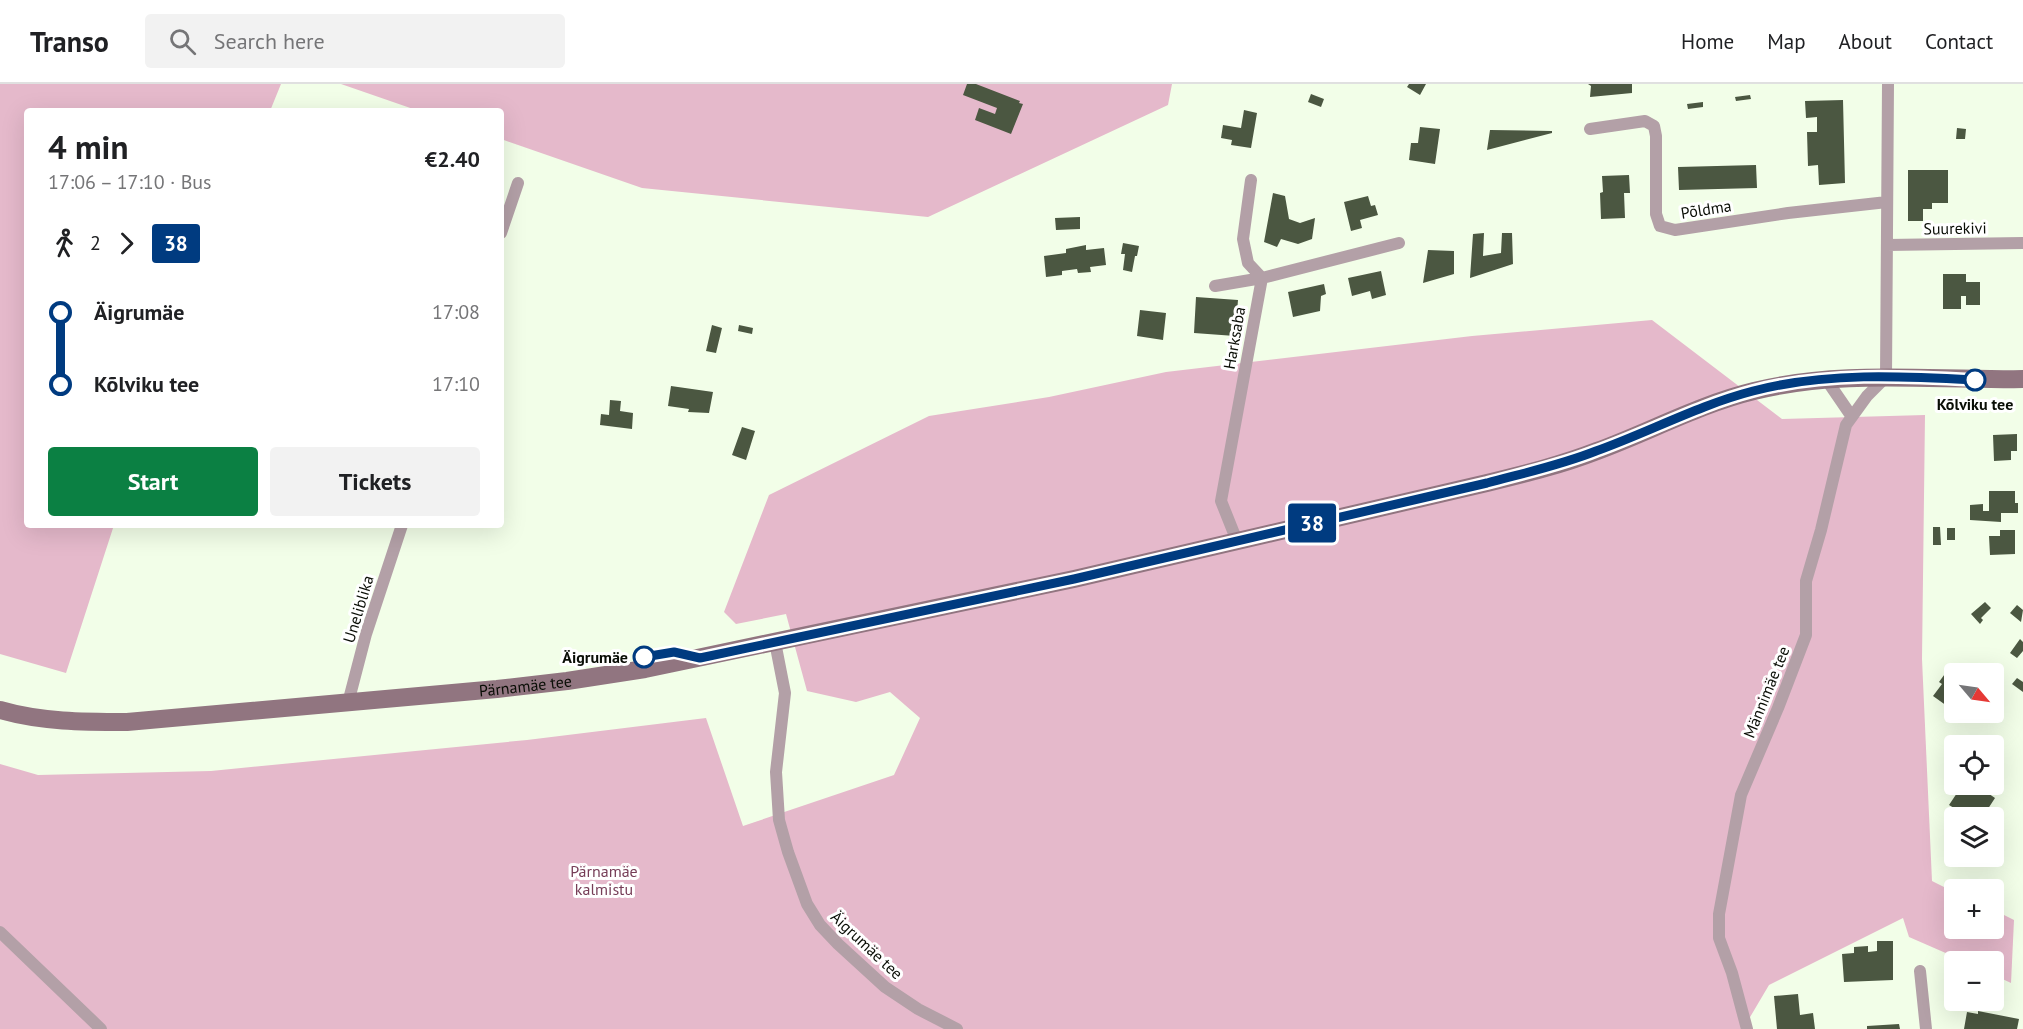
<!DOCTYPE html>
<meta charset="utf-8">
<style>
body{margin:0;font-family:"PT Sans",sans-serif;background:#f2f2f2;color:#202124;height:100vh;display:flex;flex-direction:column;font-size:22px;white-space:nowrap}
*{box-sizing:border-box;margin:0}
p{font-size:20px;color:#757577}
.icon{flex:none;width:33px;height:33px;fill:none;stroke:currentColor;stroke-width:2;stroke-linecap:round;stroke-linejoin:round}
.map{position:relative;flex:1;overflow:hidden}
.side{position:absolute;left:24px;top:24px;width:480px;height:420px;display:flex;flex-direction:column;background:#fff;border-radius:6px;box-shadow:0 6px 24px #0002}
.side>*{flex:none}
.badge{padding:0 12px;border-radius:4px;font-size:21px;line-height:39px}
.needle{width:39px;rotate:119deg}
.buttons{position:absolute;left:1944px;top:579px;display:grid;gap:12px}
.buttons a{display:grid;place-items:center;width:60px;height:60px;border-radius:6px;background:#fff;box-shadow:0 6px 24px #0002;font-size:30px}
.map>.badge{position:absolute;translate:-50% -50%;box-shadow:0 0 0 3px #fff}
.legs{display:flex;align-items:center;gap:9px;height:66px;padding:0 24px;font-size:20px}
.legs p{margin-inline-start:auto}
.headline{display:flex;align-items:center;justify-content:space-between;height:102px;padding:0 24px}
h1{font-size:33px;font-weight:700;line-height:45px}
.action{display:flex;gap:12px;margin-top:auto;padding:12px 24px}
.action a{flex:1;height:69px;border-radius:6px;background:#0b8043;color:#fff;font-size:24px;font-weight:700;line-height:69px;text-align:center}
.action a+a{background:#f2f2f2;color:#202124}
ul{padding:0 24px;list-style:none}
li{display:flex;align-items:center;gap:21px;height:72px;font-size:22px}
li i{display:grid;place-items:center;width:9px;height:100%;margin:0 8px;background:currentColor}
li i::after{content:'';width:15px;height:15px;margin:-8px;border:4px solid;border-radius:50%;background:#fff}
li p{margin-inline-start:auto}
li:first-child i{background:linear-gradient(#0000 50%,currentColor 0)}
li:last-child i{background:linear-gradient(currentColor 50%,#0000 0)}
header{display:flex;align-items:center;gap:36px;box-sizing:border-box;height:84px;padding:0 30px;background:#fff;border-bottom:2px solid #e0e0e0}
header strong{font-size:28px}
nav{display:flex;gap:33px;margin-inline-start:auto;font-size:21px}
.search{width:420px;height:54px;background:#f2f2f2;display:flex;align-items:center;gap:15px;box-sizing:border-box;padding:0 21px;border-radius:6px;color:#757577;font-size:22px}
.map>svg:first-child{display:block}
.green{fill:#e5b9cb}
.building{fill:#4b5741}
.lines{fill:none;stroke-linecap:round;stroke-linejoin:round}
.minor{stroke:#b3a0a7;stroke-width:12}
.secondary{stroke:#917580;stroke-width:18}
.line-1-casing{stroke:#fff;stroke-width:14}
.line-1{stroke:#003b80;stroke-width:9}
.stop-1-dot{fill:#fff;stroke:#003b80;stroke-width:3}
.labels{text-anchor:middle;stroke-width:6;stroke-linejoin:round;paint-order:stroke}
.street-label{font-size:16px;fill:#090d05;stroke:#fff}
.stop-label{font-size:16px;font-weight:bold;fill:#090d05;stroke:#fff}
.park-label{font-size:16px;fill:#763d57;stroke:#fff}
</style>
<header>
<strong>Transo</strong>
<div class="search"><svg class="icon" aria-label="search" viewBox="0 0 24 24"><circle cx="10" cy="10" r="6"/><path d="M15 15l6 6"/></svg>Search here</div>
<nav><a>Home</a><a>Map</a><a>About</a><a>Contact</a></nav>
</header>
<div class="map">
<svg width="2023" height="945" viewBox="0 0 2023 945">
<rect width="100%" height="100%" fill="#f2fee8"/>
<path class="green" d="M0 0H281L270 27H27V441H114L66 589 0 570Z
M341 0H1172L1168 21 928 133 642 104 501 55V27H419Z
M1652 236 1782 335 1925 331 1922 575 1932 797 1954 808V844H1994V826L2014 836 2011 899 1994 891V878L1964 877 1909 853 1903 834 1769 901 1743 945H0V680L38 691 211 687 527 656 706 634 743 742 894 691 920 634 890 608 856 618 807 607 786 530 736 540 724 528 769 411 929 332 1049 313 1166 288 1472 252Z"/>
<path class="building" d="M967 0H976L1020 17 1019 19 1023 20 1011 50 975 36 979 24 995 30 997 24 963 11Z
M1409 0H1426L1420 11 1407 3Z
M1588 0H1632V9L1590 13 1591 2Z
M1311 10 1324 15 1321 23 1308 18Z
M1750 11 1751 15 1736 17 1735 13Z
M1843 16 1845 99 1819 101 1818 81 1808 82 1807 48H1817V33L1806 34 1805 17Z
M1703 18V23L1688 25 1687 20Z
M1244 26 1257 29 1251 64 1231 61 1232 56 1221 54 1223 41 1241 44Z
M1420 43 1440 45 1435 80 1409 76 1411 59H1418Z
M1957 44 1966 45 1965 55H1956Z
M1490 46 1552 47V49L1487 66Z
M1756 81 1757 104 1679 106 1678 83Z
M1908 86H1948V119H1932V125H1923V137H1908Z
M1629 91 1630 109H1624L1625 134 1601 135 1600 109 1603 108 1602 92Z
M1273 109 1285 112 1289 135 1300 139 1315 134 1312 155 1298 160 1281 155 1277 163 1264 158Z
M1368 112 1371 122 1375 121 1378 131 1360 136 1362 144 1351 147 1344 118Z
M1080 133V145L1056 146 1055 134Z
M1484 149 1483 172 1501 169 1502 149H1512L1513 180 1470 194 1473 150Z
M1123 159 1139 162 1137 172H1135L1132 188 1123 186 1125 170H1121Z
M1086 161V166L1104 164 1106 181 1090 183 1091 188 1078 189 1077 185 1062 187V191L1046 193 1044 172 1066 169V165Z
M1428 166 1454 167V190L1423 199Z
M1381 187 1386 211 1372 215 1370 207 1352 212 1348 194Z
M1943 190H1966V198H1980V221H1966V212H1961V225H1943Z
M1324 200 1326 210 1321 212 1320 227 1293 233 1288 208Z
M1196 213 1238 216 1235 252 1194 249Z
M1140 226 1166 229 1163 256 1137 252Z
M712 241 722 244 716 269 706 267Z
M739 241 753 244 752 250 738 247Z
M671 302 713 308 709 329 688 328 689 325 668 322Z
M610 316 621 317 620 327 633 329 632 345 600 341 601 330 609 331Z
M742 343 755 347 746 376 732 371Z
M2017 350V367H2011V376L1994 377 1993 351Z
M1989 407H2015V419H2018V429H2001V438L1970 436V421L1983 420V427H1989Z
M1933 443H1940L1941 461H1933Z
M1947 444H1955V456H1947Z
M2000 446H2015V470L1990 471 1989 452H2000Z
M1985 518 1991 524 1981 534 1983 536 1980 540 1971 530Z
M2017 521 2023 526 2021 538 2010 529Z
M2020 555 2023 558V567L2017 574 2010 569Z
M1960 579 1975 590H1954V627L1933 612 1942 600 1939 598 1947 587 1952 590Z
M2017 594 2023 598V608L2012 600Z
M1988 655 1989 662H1976L1975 657Z
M1963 700H1967L1977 707 1979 703 1995 714 1982 734 1965 723 1958 733 1951 728 1954 724 1949 721Z
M1877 857H1893V896L1844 898 1842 870 1854 869V863L1868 862V868L1877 867Z
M1954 876V893L1946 887Z
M1798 910 1800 931 1813 929 1815 945H1777L1774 912Z
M1978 927 2019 935 2017 945H1964L1967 928 1978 930Z
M1899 940 1900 945H1867V942Z"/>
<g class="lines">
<path class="minor" d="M1590 45 1645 37 1654 42 1656 52V130L1660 142 1675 146 1788 129 1887 118
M501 149 518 99
M1887 161 2023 159
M1215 202 1262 194 1248 179 1243 155 1251 96
M1826 295 1852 333
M1237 457 1221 417 1262 194 1399 159
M775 558 785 609 776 688 779 736 788 768 807 820 820 841 838 860 885 903 918 925 957 945
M348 619 366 550 402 441
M0 848 101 945
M1920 887 1926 945
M1747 945 1732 889 1719 854V830L1741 711 1778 624 1806 551V497L1821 446 1846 341 1867 312 1886 293 1888 0"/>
<path class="secondary" id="s1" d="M0 626C41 638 84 638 127 638L497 605 567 597 645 585 1074 495 1487 399C1524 390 1561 381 1597 367 1649 348 1700 320 1754 307 1843 285 1933 297 2023 295"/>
</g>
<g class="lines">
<defs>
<path id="line-1" d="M644 573 674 568 700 574 1074 495 1487 399C1524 389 1561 381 1596 367 1649 348 1699 321 1753 307 1825 288 1902 292 1975 296"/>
</defs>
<use href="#line-1" class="line-1-casing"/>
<use href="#line-1" class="line-1"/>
</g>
<g class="stop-1-dot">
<circle cx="1975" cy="296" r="10"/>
<circle cx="644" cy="573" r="10"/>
</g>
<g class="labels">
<g class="street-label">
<text transform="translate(1706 125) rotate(-9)" y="6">Põldma</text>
<text transform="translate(1955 144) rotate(-1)" y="6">Suurekivi</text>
<text transform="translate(1234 254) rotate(-80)" y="6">Harksaba</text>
<text transform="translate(358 525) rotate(-73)" y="6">Uneliblika</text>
<text dy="6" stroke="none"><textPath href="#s1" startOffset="528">Pärnamäe tee</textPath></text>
<text transform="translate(1766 608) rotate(-68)" y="6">Männimäe tee</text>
<text transform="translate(867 861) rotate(43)" y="6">Äigrumäe tee</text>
</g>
<g class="stop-label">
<text x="1975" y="326">Kõlviku tee</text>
<text x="628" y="579" text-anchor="end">Äigrumäe</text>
</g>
<g class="park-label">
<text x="604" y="793">Pärnamäe<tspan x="604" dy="18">kalmistu</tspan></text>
</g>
</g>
</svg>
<div class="buttons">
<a><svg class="needle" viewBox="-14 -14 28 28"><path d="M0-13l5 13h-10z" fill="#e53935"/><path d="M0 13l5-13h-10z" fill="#757577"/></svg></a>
<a><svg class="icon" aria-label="locate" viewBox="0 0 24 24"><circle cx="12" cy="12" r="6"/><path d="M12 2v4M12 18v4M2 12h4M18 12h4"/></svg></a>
<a><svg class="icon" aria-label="layers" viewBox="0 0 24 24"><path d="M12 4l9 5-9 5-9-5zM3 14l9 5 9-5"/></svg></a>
<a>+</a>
<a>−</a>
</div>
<b class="badge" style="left:1312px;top:439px;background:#003b80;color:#fff">38</b>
<section class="side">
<div class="headline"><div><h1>4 min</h1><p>17:06 – 17:10 · Bus</p></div><b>€2.40</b></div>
<div class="legs"><svg class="icon" aria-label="walk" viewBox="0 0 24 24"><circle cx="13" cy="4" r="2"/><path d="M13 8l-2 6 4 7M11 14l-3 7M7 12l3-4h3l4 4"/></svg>2<svg class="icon" aria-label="forward" viewBox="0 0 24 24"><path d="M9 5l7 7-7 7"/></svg><b class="badge" style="background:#003b80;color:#fff">38</b></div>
<ul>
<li><i style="color:#003b80"></i><b>Äigrumäe</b><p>17:08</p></li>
<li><i style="color:#003b80"></i><b>Kõlviku tee</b><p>17:10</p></li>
</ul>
<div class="action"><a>Start</a><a>Tickets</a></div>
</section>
</div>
